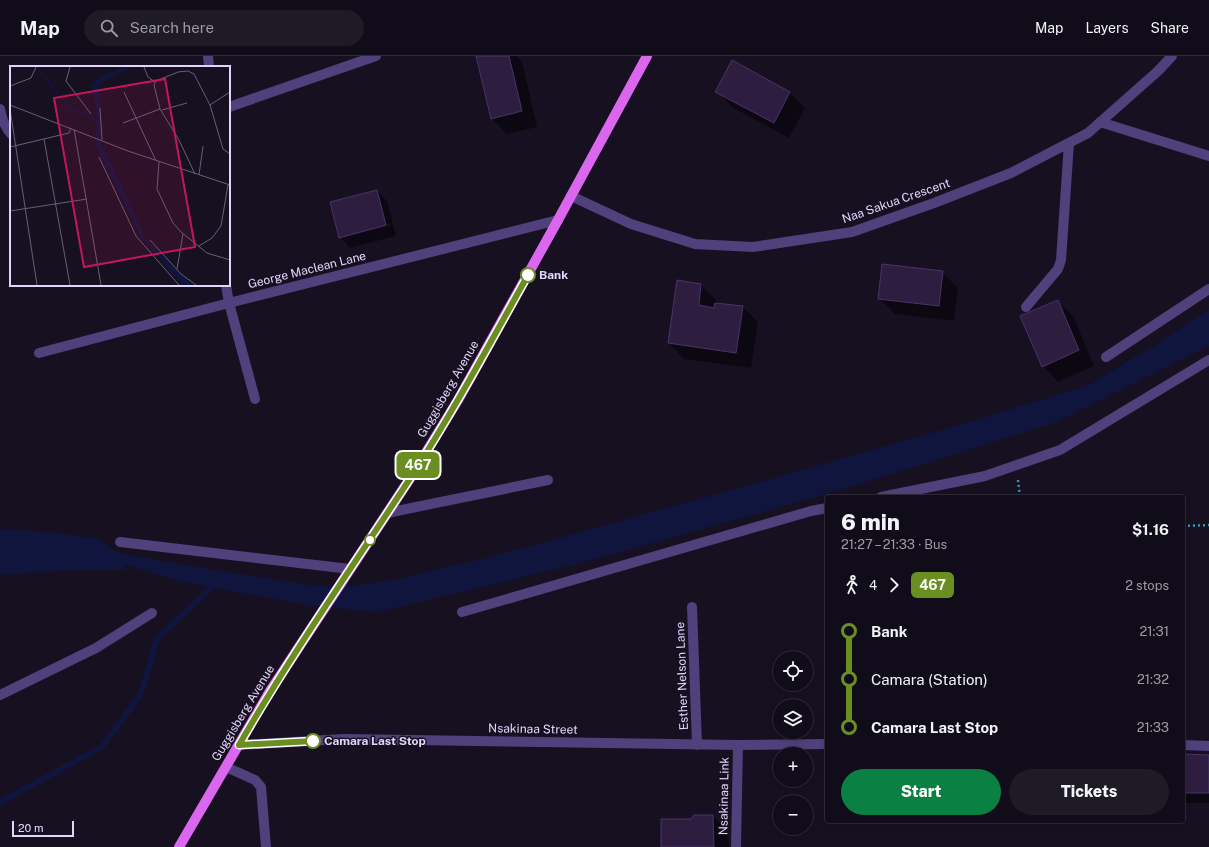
<!DOCTYPE html>
<meta charset="utf-8">
<style>
body{margin:0;font-family:"Public Sans",sans-serif;background:#1e1a26;color:#f1f3f6;height:100vh;display:flex;flex-direction:column;font-size:15px;white-space:nowrap}
*{box-sizing:border-box;margin:0}
p{font-size:13px;color:#9c9ba2}
.icon{flex:none;width:22px;height:22px;fill:none;stroke:currentColor;stroke-width:2;stroke-linecap:round;stroke-linejoin:round}
.map{position:relative;flex:1;overflow:hidden}
.panel{position:absolute;left:825px;top:439px;width:360px;height:328px;display:flex;flex-direction:column;background:#110c19;border-radius:4px;box-shadow:0 2px 6px #0003,0 0 0 1px #302c38}
.panel>*{flex:none}
.badge{padding:0 8px;border-radius:6px;font-size:14px;line-height:26px}
.buttons{position:absolute;left:773px;top:595px;display:grid;gap:8px}
.buttons a{display:grid;place-items:center;width:40px;height:40px;border-radius:50%;background:#110c19;box-shadow:0 2px 6px #0003,0 0 0 1px #302c38;font-size:20px}
.scale{position:absolute;left:12px;bottom:10px;width:62px;box-sizing:border-box;padding-left:4px;border:2px solid #e2d5fb;border-top:0;font-size:11px;line-height:14px;white-space:nowrap;color:#e2d5fb;-webkit-text-stroke:3px #171021;paint-order:stroke}
.map>.badge{position:absolute;translate:-50% -50%;box-shadow:0 0 0 2px #fff}
.legs{display:flex;align-items:center;gap:6px;height:44px;padding:0 16px;font-size:13px}
.legs p{margin-inline-start:auto}
.summary{display:flex;align-items:center;justify-content:space-between;height:68px;padding:0 16px}
h1{font-size:22px;font-weight:800;line-height:30px}
.primary-button{display:flex;gap:8px;margin-top:auto;padding:8px 16px}
.primary-button a{flex:1;height:46px;border-radius:24px;background:#0b8043;color:#fff;font-size:16px;font-weight:800;line-height:46px;text-align:center}
.primary-button a+a{background:#1e1a26;color:#f1f3f6}
ul{padding:0 16px;list-style:none}
li{display:flex;align-items:center;gap:14px;height:48px;font-size:15px}
li i{display:grid;place-items:center;width:6px;height:100%;margin:0 5px;background:currentColor}
li i::after{content:'';width:10px;height:10px;margin:-5px;border:3px solid;border-radius:50%;background:#110c19}
li p{margin-inline-start:auto}
li:first-child i{background:linear-gradient(#0000 50%,currentColor 0)}
li:last-child i{background:linear-gradient(currentColor 50%,#0000 0)}
header{display:flex;align-items:center;gap:24px;box-sizing:border-box;height:56px;padding:0 20px;background:#110c19;border-bottom:1px solid #302c38}
header strong{font-size:19px}
nav{display:flex;gap:22px;margin-inline-start:auto;font-size:14px}
.search{width:280px;height:36px;background:#1e1a26;display:flex;align-items:center;gap:10px;box-sizing:border-box;padding:0 14px;border-radius:22px;color:#9c9ba2;font-size:15px}
.map>svg:first-child{display:block}
.water{fill:#0f153c}
.shadow{fill:#0007;fill-rule:evenodd}
.lines{fill:none;stroke-linecap:round;stroke-linejoin:round}
.stream{stroke:#0f153c;stroke-width:6}
.building{fill:#2d1e40;stroke:#4a326a}
.path{stroke:#3b96a9;stroke-width:2.5;stroke-dasharray:2 3;stroke-linecap:butt}
.minor{stroke:#50407c;stroke-width:10}
.major{stroke:#db67ef;stroke-width:10}
.line-1-casing{stroke:#fff;stroke-width:9}
.line-1{stroke:#6b8e23;stroke-width:6}
.stop-1-dot{fill:#fff;stroke:#6b8e23;stroke-width:2}
.labels{text-anchor:middle;stroke-width:3;stroke-linejoin:round;paint-order:stroke}
.street-label{font-size:12px;fill:#e2d5fb;stroke:#171021}
.stop-label{font-size:12px;font-weight:bold;fill:#e2d5fb;stroke:#171021;text-anchor:start}
.inset-river{fill:none;stroke:#0f153c;stroke-width:2}
.inset-road{fill:none;stroke:#685f78;stroke-width:1}
.view{fill:#c2185b;fill-opacity:0.15;stroke:#c2185b;stroke-width:2}
.inset-edge{fill:none;stroke:#e2d5fb;stroke-width:2}
</style>
<header>
<strong>Map</strong>
<div class="search"><svg class="icon" aria-label="search" viewBox="0 0 24 24"><circle cx="10" cy="10" r="6"/><path d="M15 15l6 6"/></svg>Search here</div>
<nav><a>Map</a><a>Layers</a><a>Share</a></nav>
</header>
<div class="map">
<svg width="1209" height="791" viewBox="0 0 1209 791">
<rect width="100%" height="100%" fill="#171021"/>
<path class="water" d="M1209 253V290L1057 366 841 434 574 509 377 556 306 549 180 525 126 509 125 514H72L0 519V473L50 476 100 483 118 497 209 513 317 530H354L402 522 491 501 760 426 976 364 1089 329 1155 289Z"/>
<path class="shadow" d="M477 0H516L522 6 537 71 507 78 491 62Z
M733 6 790 37 805 52 789 82 732 51 717 35Z
M377 135 387 145 396 180 350 192 340 181ZM391 167V169L345 181V179Z
M942 216 958 232 954 265 895 258 879 242Z
M678 225 701 229 716 244V248L743 251 758 266 751 312 684 303 669 287Z
M1057 245 1073 260 1094 310 1058 326 1043 310Z
M1183 699 1209 700V747H1183Z
M713 760 728 776 729 791H662L692 764Z"/>
<g class="lines">
<path class="stream" d="M0 746 102 691 141 638 157 583 212 531"/>
</g>
<path class="building" d="M476 0H509L522 55 491 63Z
M732 4 790 36 774 67 715 36Z
M377 134 386 169 339 182 330 146Z
M882 208 943 215 939 250 878 243Z
M677 224 701 228 699 249 714 252 715 247 743 250 736 297 668 287Z
M1058 244 1079 294 1042 311 1020 260Z
M1183 698 1209 699V737H1183Z
M694 759H713L714 791H661V763H691Z"/>
<g class="lines">
<path class="path" d="M1018 424 1020 441
M1183 470 1209 469"/>
<path class="minor" d="M208 0 209 11
M229 51 376 0
M0 53C2 62 4 70 11 78
M1100 66 1209 100
M571 140 631 168 695 188 753 191 852 176 934 147 1011 117 1088 77 1158 15 1172 0
M226 229 229 247 255 343
M1026 251 1058 213 1061 204 1069 87
M39 297 229 247 558 164
M1106 301 1209 233
M881 441 985 420 1060 394 1209 304
M387 457 548 424
M120 486 350 513
M692 551 697 689
M462 556 811 455 827 452
M0 639 96 592 152 557
M239 689 344 683 738 689 827 688
M1183 689 1209 690
M226 711 255 724 261 731 266 791
M736 791 738 689"/>
<path class="major" d="M179 791 270 635 411 421 458 344 558 164 647 0"/>
</g>
<g class="lines">
<defs>
<path id="line-1" d="M313 685 239 689C292 597 353 510 411 421 453 356 490 287 528 219"/>
</defs>
<use href="#line-1" class="line-1-casing"/>
<use href="#line-1" class="line-1"/>
</g>
<g class="stop-1-dot">
<circle cx="528" cy="219" r="7"/>
<circle cx="370" cy="484" r="5"/>
<circle cx="313" cy="685" r="7"/>
</g>
<g class="labels">
<g class="street-label">
<text transform="translate(896 145) rotate(-19)" y="4">Naa Sakua Crescent</text>
<text transform="translate(307 214) rotate(-14)" y="4">George Maclean Lane</text>
<text transform="translate(448 333) rotate(-60)" y="4">Guggisberg Avenue</text>
<text transform="translate(682 620) rotate(-92)" y="4">Esther Nelson Lane</text>
<text transform="translate(243 657) rotate(-59)" y="4">Guggisberg Avenue</text>
<text transform="translate(533 673) rotate(1)" y="4">Nsakinaa Street</text>
<text transform="translate(724 740) rotate(-89)" y="4">Nsakinaa Link</text>
</g>
<g class="stop-label">
<text x="539" y="223">Bank</text>
<text x="324" y="689">Camara Last Stop</text>
</g>
</g>
<g transform="translate(10 10)">
<rect width="220" height="220" fill="#171021"/>
<path d="M112 1H122L90 17V75L136 173 182 219H174L165 211 130 169 86 79 87 43 81 22 84 15Z" fill="#0f153c"/>
<path class="inset-river" d="M27 1 61 44 77 49 86 55"/>
<path class="inset-road" d="M60 1 56 15 81 48M134 1 138 11 145 16M0 20 21 12 26 1M114 26 146 95M0 39 118 85 220 119M200 39 220 26M90 42 92 74M0 43 27 219M152 44 177 37M113 57 150 43M64 63 91 219M34 73 60 219M0 81 59 67 61 62M89 91 126 170 169 219M149 96 147 123 163 157 171 166 197 187 220 194M185 108 169 74 150 43 144 19 146 15 168 6 178 5 184 8 200 39 213 83 220 88M189 109 193 80M0 145 77 133M140 174 171 208 186 219M189 180 202 172 211 160 218 119M167 203 173 168"/>
<path class="view" d="M155 13 185 181 74 201 44 32Z"/>
<rect width="220" height="220" class="inset-edge"/>
</g>
</svg>
<div class="buttons">
<a><svg class="icon" aria-label="locate" viewBox="0 0 24 24"><circle cx="12" cy="12" r="6"/><path d="M12 2v4M12 18v4M2 12h4M18 12h4"/></svg></a>
<a><svg class="icon" aria-label="layers" viewBox="0 0 24 24"><path d="M12 4l9 5-9 5-9-5zM3 14l9 5 9-5"/></svg></a>
<a>+</a>
<a>−</a>
</div>
<div class="scale">20 m</div>
<b class="badge" style="left:418px;top:409px;background:#6b8e23;color:#fff">467</b>
<section class="panel">
<div class="summary"><div><h1>6 min</h1><p>21:27 – 21:33 · Bus</p></div><b>$1.16</b></div>
<div class="legs"><svg class="icon" aria-label="walk" viewBox="0 0 24 24"><circle cx="13" cy="4" r="2"/><path d="M13 8l-2 6 4 7M11 14l-3 7M7 12l3-4h3l4 4"/></svg>4<svg class="icon" aria-label="forward" viewBox="0 0 24 24"><path d="M9 5l7 7-7 7"/></svg><b class="badge" style="background:#6b8e23;color:#fff">467</b><p>2 stops</p></div>
<ul>
<li><i style="color:#6b8e23"></i><b>Bank</b><p>21:31</p></li>
<li><i style="color:#6b8e23"></i><span>Camara (Station)</span><p>21:32</p></li>
<li><i style="color:#6b8e23"></i><b>Camara Last Stop</b><p>21:33</p></li>
</ul>
<div class="primary-button"><a>Start</a><a>Tickets</a></div>
</section>
</div>
